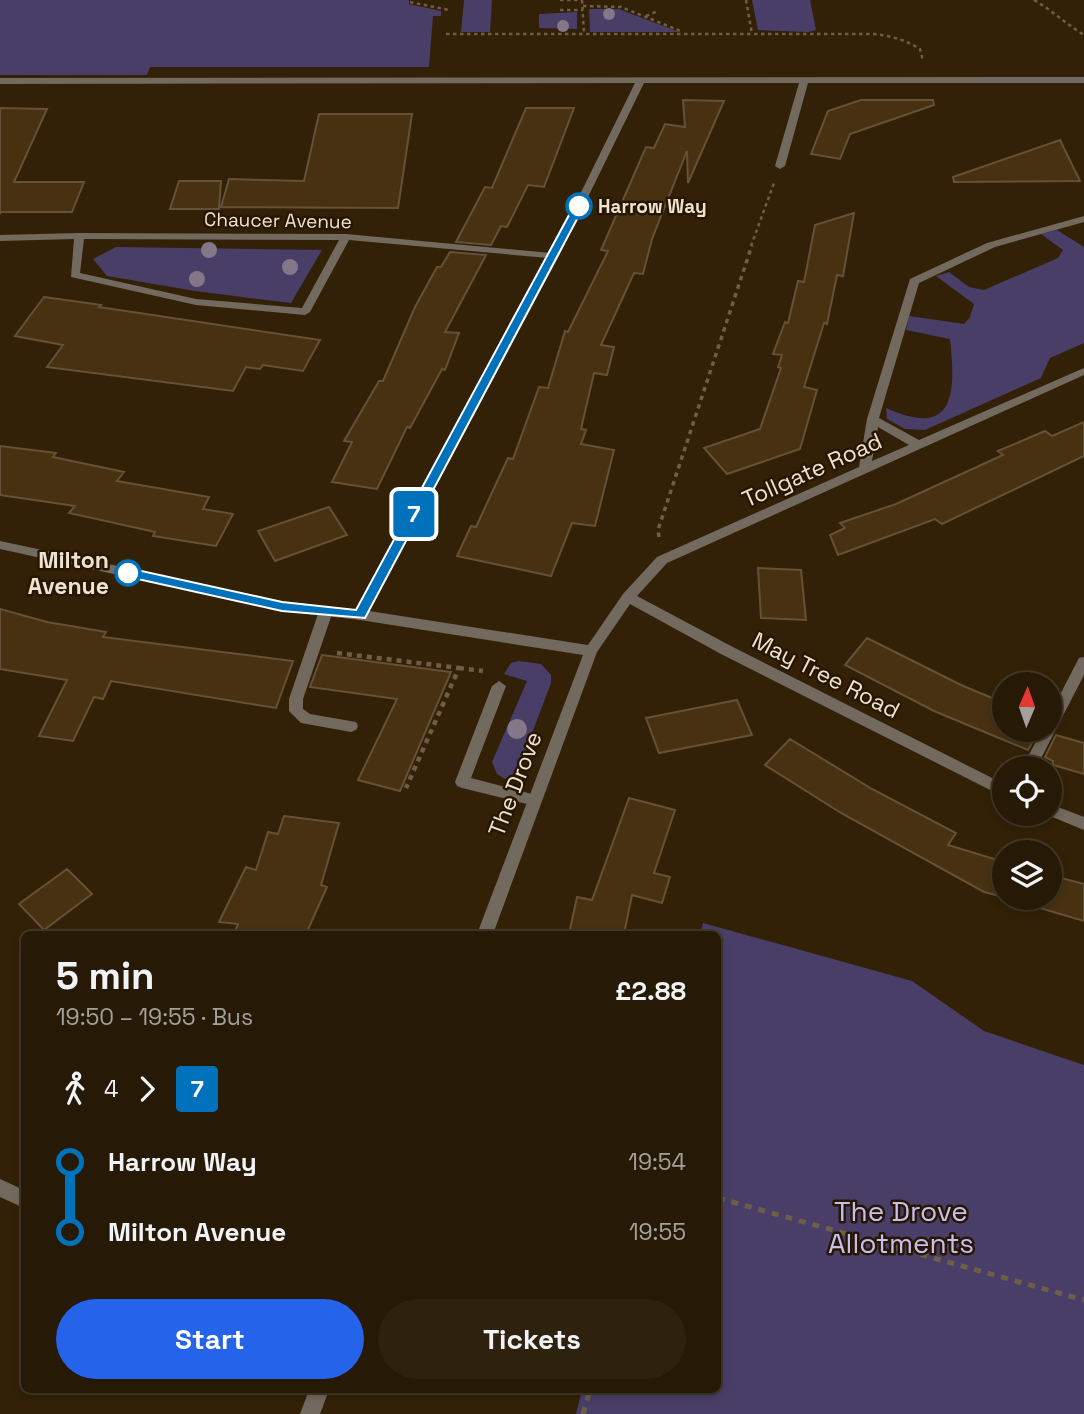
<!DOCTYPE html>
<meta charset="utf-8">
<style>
body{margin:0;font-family:"Space Grotesk",sans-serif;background:#2e220f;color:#f1f3f6;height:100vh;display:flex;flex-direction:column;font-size:26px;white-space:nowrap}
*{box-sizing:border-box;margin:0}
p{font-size:23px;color:#a4a09a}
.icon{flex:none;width:38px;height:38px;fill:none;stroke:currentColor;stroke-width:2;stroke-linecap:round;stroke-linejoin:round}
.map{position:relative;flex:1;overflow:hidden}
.panel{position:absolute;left:21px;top:931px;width:700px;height:462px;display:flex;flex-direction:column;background:#261905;border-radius:10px;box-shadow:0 4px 10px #0003,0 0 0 2px #423827}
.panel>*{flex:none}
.badge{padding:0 14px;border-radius:5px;font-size:24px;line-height:46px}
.needle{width:46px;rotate:2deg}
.buttons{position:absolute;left:992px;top:672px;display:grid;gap:14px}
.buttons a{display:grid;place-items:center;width:70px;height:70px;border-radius:50%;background:#261905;box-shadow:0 4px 10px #0003,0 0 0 2px #423827;font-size:35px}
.map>.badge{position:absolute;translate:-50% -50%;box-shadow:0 0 0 4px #fff}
.legs{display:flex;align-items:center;gap:10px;height:77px;padding:0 35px;font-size:23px}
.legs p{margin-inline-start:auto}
.summary{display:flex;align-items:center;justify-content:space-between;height:119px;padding:0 35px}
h1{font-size:38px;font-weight:700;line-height:52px}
.button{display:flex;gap:14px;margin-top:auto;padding:14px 35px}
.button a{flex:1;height:80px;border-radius:42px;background:#2563eb;color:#fff;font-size:28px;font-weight:700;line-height:80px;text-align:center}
.button a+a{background:#2e220f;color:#f1f3f6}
ul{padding:0 35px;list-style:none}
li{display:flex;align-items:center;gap:24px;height:70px;font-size:26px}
li i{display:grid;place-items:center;width:10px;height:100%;margin:0 9px;background:currentColor}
li i::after{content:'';width:18px;height:18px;margin:-9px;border:5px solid;border-radius:50%;background:#261905}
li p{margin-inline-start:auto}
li:first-child i{background:linear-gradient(#0000 50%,currentColor 0)}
li:last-child i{background:linear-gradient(currentColor 50%,#0000 0)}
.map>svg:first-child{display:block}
.green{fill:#483e67}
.building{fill:#473111;stroke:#645137;stroke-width:2}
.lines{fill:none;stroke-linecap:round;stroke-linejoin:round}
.path-far3{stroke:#6e5e48;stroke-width:2.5;stroke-dasharray:3.5 3.5;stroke-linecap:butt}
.path-far2{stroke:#6e5e48;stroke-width:3.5;stroke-dasharray:4.5 4.5;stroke-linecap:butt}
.path-far1{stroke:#6e5e48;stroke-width:4.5;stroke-dasharray:5 5;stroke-linecap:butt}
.path{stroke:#6e5e48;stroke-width:5;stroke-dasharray:7 7;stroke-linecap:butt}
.lane{fill:#736a5f;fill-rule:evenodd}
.street{fill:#736a5f;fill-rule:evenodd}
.tree{fill:#847788}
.line-1{fill:#0072bc;stroke:#fff;stroke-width:2}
.stop-1-dot{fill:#fff;stroke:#0072bc;stroke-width:3.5}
.labels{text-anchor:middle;stroke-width:5;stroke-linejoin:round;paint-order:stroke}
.far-stop-label{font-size:19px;font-weight:bold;fill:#eee2d3;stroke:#281700;text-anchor:start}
.far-street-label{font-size:19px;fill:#eee2d3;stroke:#281700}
.street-label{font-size:23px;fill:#eee2d3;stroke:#281700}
.stop-label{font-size:23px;font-weight:bold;fill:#eee2d3;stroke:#281700;text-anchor:end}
.near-park-label{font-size:28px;fill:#c8bdf1;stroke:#281700}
</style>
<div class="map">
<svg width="1084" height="1414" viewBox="0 0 1084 1414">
<rect width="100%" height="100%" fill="#322107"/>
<path class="green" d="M0 0H409V4L441 11V16H433L429 67H150L147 75H0Z
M464 0H492L490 32H461Z
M752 0H810L816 30 808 32 758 30Z
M589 9H619L679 32H590Z
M577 12V29L539 28V14Z
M1057 230 1084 247V343L1050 358 1041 378 925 430 905 429 887 419 886 408C955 439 956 394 950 339L906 330 909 316 964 324 970 317 974 304 936 276 949 272 969 287 984 290 1058 258 1063 250 1041 234Z
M116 247 322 250 291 303 195 291 107 276 93 259Z
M519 661 541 664 551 675V683L517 773 505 779 497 774 492 762 527 681 504 674 511 663Z
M703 923 912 981 984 1031 1084 1065V1414H576L582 1390H718V934H700Z"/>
<path class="building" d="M683 100 724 101 688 183 687 151 652 239 643 274 634 273 601 345 614 347 607 375 594 373 581 429 586 430 581 444 614 450 595 526 572 523 551 576 457 556 471 526 476 527 508 458 513 459 539 387 548 388 565 331 568 332 608 251 601 250 646 147 654 148 665 124 685 127Z
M861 100H933L934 105 850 134 840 159 811 154 828 111Z
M0 108 47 109 14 182H84L72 212H1L0 214Z
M526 108H574L544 187 528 185 507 227 501 226 491 245 456 242 485 187 492 188Z
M319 114H412L398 208 221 207 229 179 304 181Z
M1060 140 1080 181 954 182 953 177Z
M179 181H221L219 209H170Z
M854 213 843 276 837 275 827 324 824 323 804 387 817 390 800 449 727 474 704 448 760 429 781 368 778 367 782 355 773 354 785 322 788 323 798 281 804 282 815 225Z
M450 252 486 255 445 332 459 333 445 370 442 369 410 428 407 427 377 489 332 482 352 442 344 441 379 381H383L415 307 437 267H441Z
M44 297 101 305 99 307 320 340 303 371 263 365 260 369 246 367 233 391 47 367 63 345 15 336Z
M1084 422V456L942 524 935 519 838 555 830 535 845 528 840 523 896 504 1003 455 998 451 1045 431 1052 436Z
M0 446 56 453 53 457 124 472 117 481 209 497 203 509 233 514 216 546 153 536 155 532 69 513 75 506 0 495Z
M329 507 347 535 275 561 258 531Z
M758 568 801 570 806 620 761 618Z
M0 609 47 622 106 632 103 637 293 661 276 708 111 681 103 699 94 697 73 741 39 736 67 680 0 669Z
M867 638 961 685 1004 703V730H1039L1028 750 934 711 845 665Z
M322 655 451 672 400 791 358 780 397 699 310 687Z
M737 700 752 735 659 753 646 718Z
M1056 735 1084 743V774L1053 765V761L1045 757Z
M790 739 872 789 956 833 948 845 1004 862V897L984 892 841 813 765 765Z
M629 798 675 810 654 873 670 877 662 903 632 895 624 934H569L577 897 592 900Z
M284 816 339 823 321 885 327 887 306 934H234L238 924 219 922 246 867 256 870 268 832 278 834Z
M67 869 92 894 44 930 19 904Z
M1050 875 1084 884V921L1006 898H1050Z"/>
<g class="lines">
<path class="path-far3" d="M560 0H582
M582 0 584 33
M746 0 752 34
M1034 0C1053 11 1066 24 1084 35
M410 2 449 10
M583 6 621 7 683 32
M560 10H583
M646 16 658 11
M446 34H874C891 36 906 40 920 49L923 61
M751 246 774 183"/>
<path class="path-far2" d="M659 537 658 530 752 245"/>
<path class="path-far1" d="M337 653 459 668 406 788
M459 668 483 671"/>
<path class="path" d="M718 1198 1084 1300
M583 1414 590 1390"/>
<path class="lane" d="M326 606 333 611 303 699V709L310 714 356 722 358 726 356 730 351 732 301 723 289 711V699L319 611Z
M1084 657V675L1036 768H1022L1042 730H1050V714L1079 658Z
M499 681 506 686 471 778 540 796 542 800 540 804 535 806 462 788 457 786 455 782 492 686Z"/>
<path class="street" d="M1084 77V83H808L785 166 780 169 775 166 799 83H644L559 256 369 611 588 645 623 594 657 557 859 467 867 419 910 279 987 243 1084 216V222L995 247 919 283 879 418 919 440 1084 368V375L667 563 637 596 731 646 1004 784V797L721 654 630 604 597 652 493 934H477L583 655 360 620 282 611 0 549V541L282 601 356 610 548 258 349 240 310 312 305 315 196 305 71 277 74 239 0 241V235L79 233 346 234 551 253 635 83 0 84V78ZM84 239 339 240 302 308 196 299 80 273ZM878 427 909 445 872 461Z
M1050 804 1084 817V830L1045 814H1050Z
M0 1179 24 1190V1208L0 1197Z
M309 1390H329L320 1414H300Z"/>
</g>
<g class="tree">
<circle cx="609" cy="14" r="6"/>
<circle cx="563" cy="26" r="6"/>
<circle cx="209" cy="250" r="8"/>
<circle cx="290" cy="267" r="8"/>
<circle cx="197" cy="279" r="8"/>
<circle cx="517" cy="729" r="10"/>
</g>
<path class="line-1" d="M575 204 584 206 365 618 282 611 124 576V570L128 568 282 602 356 610Z"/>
<g class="stop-1-dot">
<circle cx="579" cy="206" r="12"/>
<circle cx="128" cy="573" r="12"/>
</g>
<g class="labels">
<g class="far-stop-label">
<text x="598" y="213">Harrow Way</text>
</g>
<g class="far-street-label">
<text transform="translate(278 220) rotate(1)" y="7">Chaucer Avenue</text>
</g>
<g class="street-label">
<text transform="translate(812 470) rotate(-24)" y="8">Tollgate Road</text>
<text transform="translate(826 675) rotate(27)" y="8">May Tree Road</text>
<text transform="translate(515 784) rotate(-69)" y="8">The Drove</text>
</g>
<g class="stop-label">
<text x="109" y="568">Milton<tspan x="109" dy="26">Avenue</tspan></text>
</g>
<g class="near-park-label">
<text x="901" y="1221">The Drove<tspan x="901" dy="32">Allotments</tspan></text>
</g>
</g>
</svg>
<div class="buttons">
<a><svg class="needle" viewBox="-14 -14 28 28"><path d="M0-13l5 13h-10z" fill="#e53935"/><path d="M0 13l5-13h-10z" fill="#a4a09a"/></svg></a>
<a><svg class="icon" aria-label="locate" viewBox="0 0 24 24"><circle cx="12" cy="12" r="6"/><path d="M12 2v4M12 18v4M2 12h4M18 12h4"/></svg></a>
<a><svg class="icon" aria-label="layers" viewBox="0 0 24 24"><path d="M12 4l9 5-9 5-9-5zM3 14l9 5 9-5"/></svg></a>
</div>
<b class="badge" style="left:414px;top:514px;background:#0072bc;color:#fff">7</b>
<section class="panel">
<div class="summary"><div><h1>5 min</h1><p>19:50 – 19:55 · Bus</p></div><b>£2.88</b></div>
<div class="legs"><svg class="icon" aria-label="walk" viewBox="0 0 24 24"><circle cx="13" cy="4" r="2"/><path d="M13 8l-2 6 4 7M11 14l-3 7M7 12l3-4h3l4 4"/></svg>4<svg class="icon" aria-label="forward" viewBox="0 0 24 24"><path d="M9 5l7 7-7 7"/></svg><b class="badge" style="background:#0072bc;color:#fff">7</b></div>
<ul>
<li><i style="color:#0072bc"></i><b>Harrow Way</b><p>19:54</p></li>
<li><i style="color:#0072bc"></i><b>Milton Avenue</b><p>19:55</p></li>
</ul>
<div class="button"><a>Start</a><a>Tickets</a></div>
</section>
</div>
